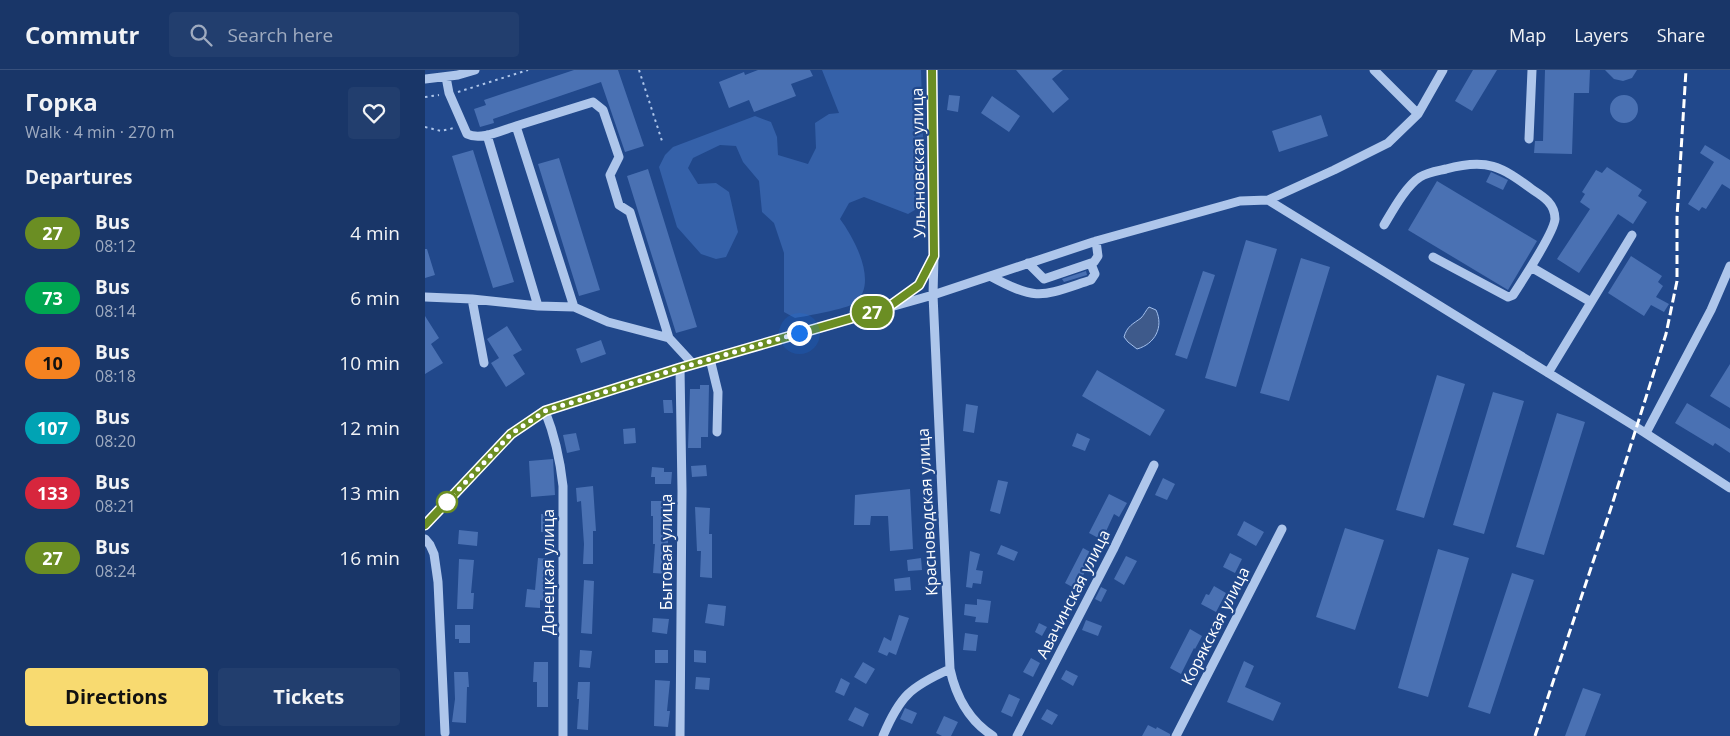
<!DOCTYPE html>
<meta charset="utf-8">
<style>
body{margin:0;font-family:"Open Sans",sans-serif;background:#223e6e;color:#f1f3f6;height:100vh;display:flex;flex-direction:column;font-size:19px;white-space:nowrap}
*{box-sizing:border-box;margin:0}
p{font-size:16px;color:#9fabc0}
.icon{flex:none;width:28px;height:28px;fill:none;stroke:currentColor;stroke-width:2;stroke-linecap:round;stroke-linejoin:round}
.map{position:relative;flex:1;overflow:hidden}
.details{display:flex;flex-direction:column;background:#193668;width:425px}
.details>*{flex:none}
.badge{padding:0 10px;border-radius:16px;font-size:18px;line-height:32px}
.you{position:absolute;width:25px;height:25px;margin:-12px;border:4px solid #fff;border-radius:50%;background:#1a73e8;box-shadow:0 0 0 8px #1a73e833}
.map>.badge{position:absolute;translate:-50% -50%;box-shadow:0 0 0 2px #fff}
h2{padding:0 25px;font-size:19px;line-height:45px}
.round{display:grid;place-items:center;flex:none;width:52px;height:52px;border-radius:5px;background:#223e6e}
.head{display:flex;align-items:center;justify-content:space-between;height:85px;padding:0 25px}
h1{font-size:24px;font-weight:700;line-height:38px}
.cta{display:flex;gap:10px;margin-top:auto;padding:10px 25px}
.cta a{flex:1;height:58px;border-radius:5px;background:#f8da70;color:#111;font-size:20px;font-weight:700;line-height:58px;text-align:center}
.cta a+a{background:#223e6e;color:#f1f3f6}
ul{padding:0;list-style:none}
li{display:flex;align-items:center;gap:15px;height:65px;padding:0 25px}
li div{flex:1}
li b{display:block;font-size:19px}
li em{font-style:normal}
li .badge{min-width:55px;font-weight:700;text-align:center}
header{display:flex;align-items:center;gap:30px;box-sizing:border-box;height:70px;padding:0 25px;background:#193668;border-bottom:1px solid #37507c}
header strong{font-size:24px}
nav{display:flex;gap:28px;margin-inline-start:auto;font-size:18px}
.search{width:350px;height:45px;background:#223e6e;display:flex;align-items:center;gap:12px;box-sizing:border-box;padding:0 18px;border-radius:5px;color:#9fabc0;font-size:19px}
main{display:flex;flex:1;min-height:0}
.map>svg:first-child{display:block}
.green{fill:#3561a9}
.water{fill:#3e5a8b;stroke:#a2bfec}
.building{fill:#4a71b3}
.lines{fill:none;stroke-linecap:round;stroke-linejoin:round}
.path{stroke:#aec6eb;stroke-width:2;stroke-dasharray:2.5 4;stroke-linecap:butt}
.minor{stroke:#aec6eb;stroke-width:9}
.rail{stroke:#fff;stroke-width:3;stroke-dasharray:9 4;stroke-linecap:butt}
.line-casing{stroke:#fff;stroke-width:11}
.line{stroke:#6b8e23;stroke-width:8}
.walk{stroke:#fff;stroke-width:5;stroke-dasharray:0 9}
.stop-dot{fill:#fff;stroke:#6b8e23;stroke-width:2.5}
.labels{text-anchor:middle;stroke-width:4.5;stroke-linejoin:round;paint-order:stroke}
.street-label{font-size:16px;fill:#fff;stroke:#21488b}
</style>
<header>
<strong>Commutr</strong>
<div class="search"><svg class="icon" aria-label="search" viewBox="0 0 24 24"><circle cx="10" cy="10" r="6"/><path d="M15 15l6 6"/></svg>Search here</div>
<nav><a>Map</a><a>Layers</a><a>Share</a></nav>
</header>
<main>
<section class="details">
<div class="head"><div><h1>Горка</h1><p>Walk · 4 min · 270 m</p></div><a class="round"><svg class="icon" aria-label="heart" viewBox="0 0 24 24"><path d="M12 20l-8-8c-3-5 5-10 8-4 3-6 11-1 8 4z"/></svg></a></div>
<h2>Departures</h2>
<ul>
<li><span class="badge" style="background:#6b8e23;color:#fff">27</span><div><b>Bus</b><p>08:12</p></div><em>4 min</em></li>
<li><span class="badge" style="background:#00a651;color:#fff">73</span><div><b>Bus</b><p>08:14</p></div><em>6 min</em></li>
<li><span class="badge" style="background:#f58220;color:#111">10</span><div><b>Bus</b><p>08:18</p></div><em>10 min</em></li>
<li><span class="badge" style="background:#00a3b4;color:#fff">107</span><div><b>Bus</b><p>08:20</p></div><em>12 min</em></li>
<li><span class="badge" style="background:#d7263d;color:#fff">133</span><div><b>Bus</b><p>08:21</p></div><em>13 min</em></li>
<li><span class="badge" style="background:#6b8e23;color:#fff">27</span><div><b>Bus</b><p>08:24</p></div><em>16 min</em></li>
</ul>
<div class="cta"><a>Directions</a><a>Tickets</a></div>
</section>
<div class="map">
<svg width="1305" height="666" viewBox="0 0 1305 666">
<rect width="100%" height="100%" fill="#21488b"/>
<path class="green" d="M397 0H496L500 134 483 144 439 127 424 133 415 149C429 168 454 213 430 233 422 239 381 246 370 248L359 242V183L349 153 337 142 334 111 318 92 311 76 295 75 268 88 263 98 273 114 291 113 304 122 313 162 301 187 291 189 276 184 252 157 234 97 240 85 248 77 330 46 346 52 352 67 353 85 383 94 391 78 390 53 404 44 414 43Z"/>
<path class="water" d="M724 237 731 240C739 257 730 274 712 279L703 272 699 267C702 256 708 254 716 248 719 245 721 240 724 237Z"/>
<path class="building" d="M149 0H193L219 76 200 82 176 12 68 49 69 53 55 57 49 39 61 35 59 30Z
M333 0H385L388 6 366 14 371 26 329 42 324 30 304 38 294 12 319 2 320 5Z
M591 0H638L627 9 644 29 628 43Z
M1048 0H1072L1047 41 1030 31Z
M1120 0H1165L1164 23H1149L1147 84 1109 83 1110 71H1118Z
M1180 0H1212L1207 8 1198 11 1189 9Z
M524 25 535 26 533 42 522 40Z
M1185 39a14 14 0 1 1 28 0a14 14 0 1 1-28 0Z
M567 26 595 46 584 62 556 43Z
M896 45 903 66 854 82 847 61Z
M1280 75 1305 90V119L1297 114 1281 139 1277 137 1274 141 1263 134 1289 92 1275 83Z
M48 80 89 212 68 218 27 86Z
M134 88 175 220 154 226 113 94Z
M1182 97 1217 120 1213 126 1222 132 1208 154 1193 144 1154 203 1132 189 1165 139 1155 132 1160 124 1157 122 1171 100 1177 103Z
M223 99 272 257 251 263 202 106Z
M1066 102 1083 110 1078 120 1061 112Z
M1012 111 1112 171 1083 220 983 160Z
M821 170 852 179 811 317 780 308Z
M0 179H2L10 205 0 208Z
M1206 186 1237 206 1233 212 1238 216 1231 227 1244 234 1239 242 1226 235 1219 246 1183 223Z
M876 188 905 197 864 331 835 323Z
M661 201 662 205 639 212 637 209Z
M778 201 790 205 762 289 750 285Z
M0 246 14 268 6 274 18 293 0 304Z
M82 256 97 280 88 285 100 304 81 317 66 293 74 288 62 269Z
M176 270 181 284 156 293 151 279Z
M1305 294V338L1285 326Z
M672 300 740 340 725 366 657 326Z
M1012 305 1040 314 999 448 971 440Z
M275 315H284L283 367H276V378H263L265 319H275Z
M1068 322 1099 331 1059 464 1028 455Z
M238 330H247L248 343H239Z
M1262 333 1305 359V383L1290 373 1288 376 1250 353Z
M541 334 553 336 549 363 538 361Z
M1132 343 1160 352 1119 485 1091 477Z
M210 358 211 373 199 374 198 359Z
M151 363 155 380 142 383 138 365Z
M652 363 665 369 660 381 647 376Z
M128 389 130 425 106 427 104 391Z
M281 395 282 406 267 407 266 396Z
M227 397 239 398V402H247L246 414H230V407H226Z
M738 408 750 414 742 430 730 425Z
M573 410 583 412 575 444 565 441Z
M168 416 171 461H168V494H158L159 474 156 431 152 432 151 418Z
M485 419 488 479 465 481 463 446H446L445 455H429L430 425Z
M684 424 702 433 694 447 689 444 677 470 664 463Z
M226 431H243V504L228 503 230 474H228V446H226Z
M270 437 285 438 284 464H287V508L275 507 276 481H272Z
M116 444H128L127 462H116Z
M819 451 839 462 831 476 812 465Z
M920 458 959 470 930 560 891 547Z
M34 460 53 462 52 476 33 474Z
M576 475 593 482 589 491 572 484Z
M658 478 669 484 651 519 640 513Z
M1013 479 1044 488 1003 627 973 618Z
M545 481 555 484 551 500 558 501 556 514 548 513 547 518 541 517Z
M805 483 817 489 810 503 798 497Z
M701 486 712 491 699 515 689 509Z
M113 488 124 489 120 531 115 530V538L100 537 102 519 110 520Z
M496 488 497 500 483 501 482 490Z
M34 489 49 490 46 523H49L48 539H32Z
M1087 503 1109 510 1065 644 1043 637Z
M485 507 486 520 470 521 469 509Z
M159 510 169 511 167 564 156 563Z
M789 516 801 523 791 542 776 534 781 524 784 525Z
M676 517 682 520 676 532 670 529Z
M552 529 566 531 563 553 550 552 551 547 539 545 540 534 552 535Z
M283 534 301 536 299 556 280 553Z
M474 545 484 548 471 585 464 582 462 586 453 582 459 567 466 571Z
M228 548 244 549 242 564 227 562Z
M661 550 677 556 673 566 657 560Z
M614 553 622 557 617 566 610 562Z
M30 555H45V573H34V569H30Z
M765 559 777 566 770 579 769 578 756 604 745 598Z
M540 563 553 565 551 581 538 580Z
M155 580 167 581 165 598 154 597Z
M230 580H243V593H230Z
M269 580 281 581V593L269 592Z
M606 588 615 593 608 607 598 602Z
M819 591 829 596 820 617 856 633 848 651 802 632Z
M109 592H123V637H112V612H108Z
M438 592 450 599 441 614 429 607Z
M641 600 653 606 648 616 636 609Z
M29 602H43L44 617H42L41 653 27 652 30 629Z
M271 607 285 608 284 620 270 619Z
M416 608 425 613 419 626 410 622Z
M230 610 245 611 242 641H245L243 657 229 656Z
M153 612H165L163 660 152 659 154 629H152Z
M1158 618 1176 624 1160 666H1140Z
M584 624 595 629 587 647 576 642Z
M430 637 444 644 438 657 423 650Z
M480 638 492 643 487 654 475 649Z
M622 639 633 645 627 655 616 649Z
M519 646 533 652 526 666H517L511 663Z
M723 655 731 659 732 657 745 664V666H717Z"/>
<g class="lines">
<path class="path" d="M214 0 237 71
M33 22 103 0
M0 27 14 25
M0 57 16 61 29 58"/>
<path class="minor" d="M949 0 993 44
M21 7 24 23 42 64C56 71 77 60 91 56L149 237
M0 9 33 5 50 0
M91 56 168 32 178 40 194 87 185 105 194 135 205 142 244 268
M62 65 113 236
M1104 69 1107 0
M843 130 909 100 963 73 993 44 1018 0
M959 155C968 140 981 116 995 107 1003 102 1012 101 1021 99 1062 88 1076 96 1108 120 1119 127 1130 134 1130 149 1129 163 1097 211 1088 225L1083 227 1008 187
M603 193 619 209 669 192 673 186 671 171
M1106 197 1166 232
M565 206C613 232 617 226 666 210L670 204 666 194
M0 227 47 229 113 236 149 237 183 252 244 268 268 294
M47 229 59 293
M462 238 508 225 671 171 815 131 843 130 1211 357 1305 418
M285 289 293 322 292 362
M255 298 257 421 255 666
M1123 303 1207 165
M120 341C130 366 135 389 138 416V666
M1221 363 1286 240 1305 196
M0 455 86 364 120 341 255 298 462 238 494 215 508 189
M0 469 5 475 9 484 13 512 20 663
M525 599C531 627 543 650 568 666
M458 666C475 626 485 617 525 599L508 225 509 186 507 0
M592 666 688 480 729 395
M751 666 857 459"/>
<path class="rail" d="M1110 666 1185 441 1241 264 1252 211V147L1261 0"/>
</g>
<g class="lines">
<defs>
<path id="line" d="M0 455 86 364 120 341 255 298 462 238 494 215 509 186 507 0"/>
</defs>
<use href="#line" class="line-casing"/>
<use href="#line" class="line"/>
<path class="walk" d="M22 432 86 364 120 341 255 298 374 263"/>
</g>
<circle class="stop-dot" cx="22" cy="432" r="10"/>
<g class="labels">
<g class="street-label">
<text transform="translate(493 93) rotate(-91)" y="6">Ульяновская улица</text>
<text transform="translate(502 442) rotate(-93)" y="6">Красноводская улица</text>
<text transform="translate(241 482) rotate(-90)" y="6">Бытовая улица</text>
<text transform="translate(123 502) rotate(-90)" y="6">Донецкая улица</text>
<text transform="translate(648 524) rotate(-63)" y="6">Авачинская улица</text>
<text transform="translate(790 556) rotate(-63)" y="6">Корякская улица</text>
</g>
</g>
</svg>
<div class="you" style="left:374px;top:263px"></div>
<b class="badge" style="left:447px;top:242px;background:#6b8e23;color:#fff">27</b>
</div>
</main>
